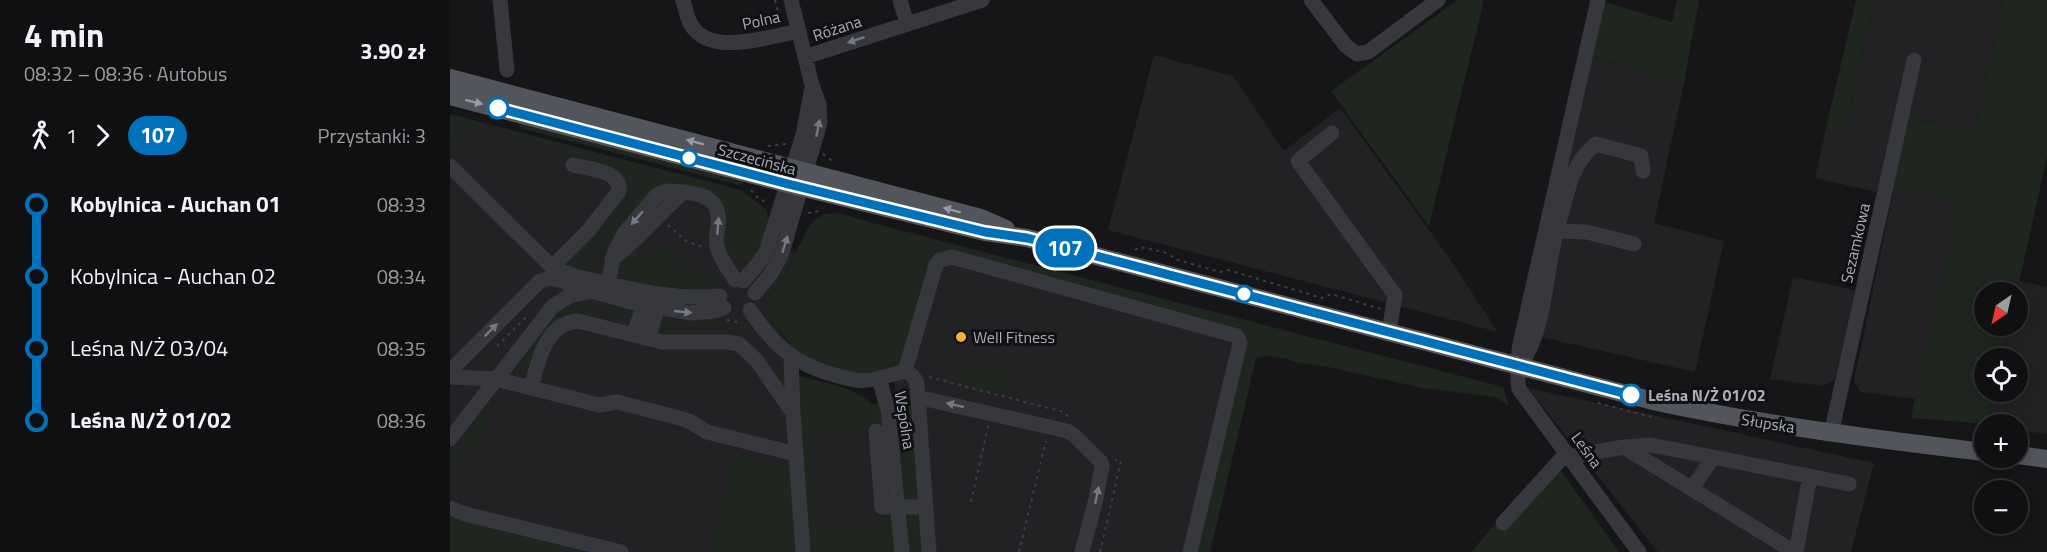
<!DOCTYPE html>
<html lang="pl">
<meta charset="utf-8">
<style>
body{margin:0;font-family:"Titillium Web",sans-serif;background:#19191b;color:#f1f3f6;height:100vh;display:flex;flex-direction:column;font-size:22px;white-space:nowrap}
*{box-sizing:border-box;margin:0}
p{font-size:20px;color:#9c9d9f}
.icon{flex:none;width:33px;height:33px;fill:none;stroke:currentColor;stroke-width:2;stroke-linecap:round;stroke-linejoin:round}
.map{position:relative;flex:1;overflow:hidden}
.panel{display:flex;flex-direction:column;background:#101012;width:450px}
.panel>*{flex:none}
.badge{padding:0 12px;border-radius:20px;font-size:21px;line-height:39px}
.needle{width:39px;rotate:214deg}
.tools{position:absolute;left:1524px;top:282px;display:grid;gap:12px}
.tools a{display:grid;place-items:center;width:54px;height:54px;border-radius:50%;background:#101012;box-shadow:0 3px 15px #0003,0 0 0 2px #303032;font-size:30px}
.map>.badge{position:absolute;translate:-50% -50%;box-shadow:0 0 0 3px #fff}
.legs{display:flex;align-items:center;gap:9px;height:66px;padding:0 24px;font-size:20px}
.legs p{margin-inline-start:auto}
.overview{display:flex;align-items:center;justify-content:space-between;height:102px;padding:0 24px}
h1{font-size:33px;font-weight:700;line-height:45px}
ul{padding:0 24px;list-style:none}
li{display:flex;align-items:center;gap:21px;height:72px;font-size:22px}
li i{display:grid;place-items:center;width:9px;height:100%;margin:0 8px;background:currentColor}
li i::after{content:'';width:15px;height:15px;margin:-8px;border:4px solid;border-radius:50%;background:#101012}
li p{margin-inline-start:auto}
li:first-child i{background:linear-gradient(#0000 50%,currentColor 0)}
li:last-child i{background:linear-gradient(currentColor 50%,#0000 0)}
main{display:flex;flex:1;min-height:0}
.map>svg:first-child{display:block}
.built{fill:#222225}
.green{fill:#1e261f}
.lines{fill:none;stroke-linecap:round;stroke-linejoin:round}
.path{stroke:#3d3f44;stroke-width:2;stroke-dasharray:3 4.5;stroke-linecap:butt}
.minor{stroke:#37383d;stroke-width:15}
.major{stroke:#53555c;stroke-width:18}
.oneway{fill:#757881}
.oneway2{fill:#979ba6}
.line-1-casing{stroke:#fff;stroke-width:14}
.line-1{stroke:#0072bc;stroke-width:9}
.stop-1-dot{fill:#fff;stroke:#0072bc;stroke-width:3}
.poi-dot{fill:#f2b134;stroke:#111113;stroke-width:2}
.labels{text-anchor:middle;stroke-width:6;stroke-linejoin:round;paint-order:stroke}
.street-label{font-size:16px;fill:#a8adb8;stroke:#111113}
.poi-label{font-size:16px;fill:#a8adb8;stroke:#111113;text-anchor:start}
.stop-label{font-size:16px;font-weight:bold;fill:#a8adb8;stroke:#111113;text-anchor:start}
</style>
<main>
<section class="panel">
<div class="overview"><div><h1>4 min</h1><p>08:32 – 08:36 · Autobus</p></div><b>3.90 zł</b></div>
<div class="legs"><svg class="icon" aria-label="walk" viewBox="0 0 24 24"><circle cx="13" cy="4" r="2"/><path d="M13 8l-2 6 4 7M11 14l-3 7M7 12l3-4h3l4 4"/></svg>1<svg class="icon" aria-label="forward" viewBox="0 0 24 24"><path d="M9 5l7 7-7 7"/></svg><b class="badge" style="background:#0072bc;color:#fff">107</b><p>Przystanki: 3</p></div>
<ul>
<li><i style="color:#0072bc"></i><b>Kobylnica - Auchan 01</b><p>08:33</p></li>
<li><i style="color:#0072bc"></i><span>Kobylnica - Auchan 02</span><p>08:34</p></li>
<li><i style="color:#0072bc"></i><span>Leśna N/Ż 03/04</span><p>08:35</p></li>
<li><i style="color:#0072bc"></i><b>Leśna N/Ż 01/02</b><p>08:36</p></li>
</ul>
</section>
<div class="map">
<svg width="1597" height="552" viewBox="0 0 1597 552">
<rect width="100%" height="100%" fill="#161618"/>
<path class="built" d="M1425 0H1553L1524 132 1462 118 1459 125 1444 120 1427 192 1365 178 1376 128 1397 133 1402 110 1406 111 1401 103Z
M704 55 783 76 834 151 890 108 997 255 1048 332 658 230Z
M1139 56 1234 83 1204 223 1274 241 1245 372 1078 334Z
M0 114 286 189 314 237 346 253 338 270 317 299 318 316 339 344 345 373 349 422H434L444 522 359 552H136L0 517Z
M1445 184 1507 202 1466 399 1411 392 1404 381Z
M404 218 814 325 760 552H459L442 348Z
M1343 277 1405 290 1385 380 1373 386 1320 379Z
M1569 281 1597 287V434L1568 430V424H1538L1545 392H1568V358H1553L1560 326H1568L1567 292Z
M1078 388 1424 463 1401 552H1208Z"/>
<path class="green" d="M1008 0H1034L979 226 881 91Z
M1227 0H1249L1234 83 1139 56 1151 1 1222 22Z
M1406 0H1425L1401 103 1407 112 1402 111 1398 133 1376 128Z
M1553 0H1597V157L1567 292H1534V326H1560L1553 358H1534V392H1545L1538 424 1461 418 1507 202 1445 185 1418 293 1451 143 1458 124H1459L1461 118 1524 132Z
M0 114 198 166 199 169 121 267V258L172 196 165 171 166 168 111 153 108 148 26 126 23 134H18L12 138 6 132 0 138Z
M69 122 131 134 179 152 293 182 289 185 70 128Z
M206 168 291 190 316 209 319 219 310 246 303 258 295 260 284 256 280 258 275 250 271 235 279 238 283 222 275 220 276 211 273 204 265 196 221 183 211 184 206 186 169 227 166 239 158 234 151 243 156 246 154 249 151 248 145 255 151 259C143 269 137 272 125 269Z
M389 213 436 227 1053 387 1059 406 1046 397 973 388 878 367 848 363 838 359 816 356 806 358 760 552H747L799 330 739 315 487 245 454 356 444 365 414 375 381 369 340 349 339 343 318 316 317 299 338 270 355 233 364 220 376 214Z
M210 244 253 281 266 267 270 272V275C268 279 265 284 261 286 246 297 197 286 180 280L176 278 172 268 168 267 169 262 183 250 187 257Z
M132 302 178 313 182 319 176 323 177 318 134 307 131 315C121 313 115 313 108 320L75 379 67 358 74 357 107 315V307Z
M266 320 291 324 301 329 331 367 336 369V389L327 377 334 372C325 360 316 345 304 336 284 320 242 327 218 327L217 333 214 332 212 327 216 322 244 323Z
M530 366 567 376 561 396 507 382 510 369 528 374Z
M349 376C373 383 404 386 423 405L429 402 434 422H421L414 432 360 435 365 525 444 522 445 552H359L345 377Z
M461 390 468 494 464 498 458 499 452 494 441 396Z
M43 394 31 446 29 449 16 446 11 469 0 466V462L14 445 10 441 13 437 15 438 37 409 36 403Z
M284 454 343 469 349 552H259Z
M1102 458 1169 552H1021Z
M467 512 470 515 473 552H457L456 514Z
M0 517 136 552H0Z"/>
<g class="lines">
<path class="path" d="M325 0 331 22
M318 146 336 144
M373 154 385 163
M301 190 308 198 318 203
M358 213 369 211 372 208
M218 225 236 241 253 247
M685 250 690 247 714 252 728 260 770 272 778 270 872 298 881 294 931 309
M277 320 292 323
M47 346 78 315
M479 377 614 412 619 418
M1148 403 1206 418
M1544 464 1557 465
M521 502 538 426
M569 552 596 441
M650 552 671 461 665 460"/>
<path class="minor" d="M50 0 57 70
M233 0C236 10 237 22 245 30 267 55 321 36 349 31
M450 0 457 23
M861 0 896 46 907 54 918 52 988 0
M1148 0 1070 344C1068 355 1067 379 1069 389L1189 552
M355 57 532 0
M882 133 848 161 945 295 939 332
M0 166 102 267 109 277 120 285 181 302 239 313 265 311 274 308
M1107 231 1137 232 1184 244
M162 259C189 240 208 213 234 192 258 195 271 201 268 227 267 233 265 240 267 246 269 257 279 270 285 280
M102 267 138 231 169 191C171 170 138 169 123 165
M114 272 124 276C175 287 217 301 270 296
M293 281 307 265 316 252 353 135 362 88
M156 292 165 251 175 232 207 195 215 191 234 192
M305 293 320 275 331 256 370 123 369 104 362 85 341 0
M300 310C324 346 345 365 388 376 403 380 414 383 429 378L438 410 452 552
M184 334 196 297
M199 338 207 308
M341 358 343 413 353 552
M1070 366C1094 331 1094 288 1103 247 1105 234 1110 221 1113 207 1120 182 1125 160 1146 144L1191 156 1193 171
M0 371 90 281 100 278 113 281
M455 371 486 265 490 260 502 257 787 336 790 343 740 552
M0 377 46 379 149 405 167 402 222 416 239 421 257 432 346 454
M429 378 455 371 462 375 467 383 479 552
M81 388C88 362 95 323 128 321L212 342H278L289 344 307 361 343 413
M468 399H476L617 431 624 435 651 462 652 466 646 499 632 552
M426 431 432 507H476
M1381 434 1464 60
M0 439 103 306 121 295 138 292
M1174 447 1201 445 1263 457 1242 489
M1263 457 1399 484
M0 508 15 514 171 552
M1053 523 1112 458 1174 447 1344 552
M1346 552 1360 476"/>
<path class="major" d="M0 78 531 218 556 229
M0 96 338 184 535 232 577 238 1207 402C1315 425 1424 439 1534 452
M1568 455 1597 459"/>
</g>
<defs><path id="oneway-solid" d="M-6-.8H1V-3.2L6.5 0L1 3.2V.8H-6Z" transform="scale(1.5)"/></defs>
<g class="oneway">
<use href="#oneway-solid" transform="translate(406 40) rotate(162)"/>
<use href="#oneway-solid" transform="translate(368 128) rotate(-79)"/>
<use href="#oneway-solid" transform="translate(187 218) rotate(131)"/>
<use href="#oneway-solid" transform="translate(268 226) rotate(-85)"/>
<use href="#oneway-solid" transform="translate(335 244) rotate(-73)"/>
<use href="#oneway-solid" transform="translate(233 312) rotate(6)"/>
<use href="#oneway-solid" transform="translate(41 330) rotate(-45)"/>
<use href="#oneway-solid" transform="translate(505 405) rotate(-167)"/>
<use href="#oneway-solid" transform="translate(647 495) rotate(-78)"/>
</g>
<g class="oneway2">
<use href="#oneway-solid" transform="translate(24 102) rotate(14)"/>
<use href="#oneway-solid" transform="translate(245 142) rotate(-165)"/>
<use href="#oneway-solid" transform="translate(502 210) rotate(-165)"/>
</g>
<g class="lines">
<defs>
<path id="line-1" d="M48 108 338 184 535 232 577 238 1181 395"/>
</defs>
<use href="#line-1" class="line-1-casing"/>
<use href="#line-1" class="line-1"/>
</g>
<g class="stop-1-dot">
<circle cx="48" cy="108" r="10"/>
<circle cx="239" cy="158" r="8"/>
<circle cx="794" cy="294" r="8"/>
<circle cx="1181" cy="395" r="10"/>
</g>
<circle class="poi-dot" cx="511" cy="337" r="6"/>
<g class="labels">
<g class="street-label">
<text transform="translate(311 20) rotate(-12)" y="6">Polna</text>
<text transform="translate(387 28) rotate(-18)" y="6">Różana</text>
<text transform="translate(307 159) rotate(15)" y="6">Szczecińska</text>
<text transform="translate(1405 243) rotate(-77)" y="6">Sezamkowa</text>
<text transform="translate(455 420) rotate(81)" y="6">Wspólna</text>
<text transform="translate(1318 423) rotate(9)" y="6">Słupska</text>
<text transform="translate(1137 450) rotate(54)" y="6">Leśna</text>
</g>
<g class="poi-label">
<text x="523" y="343">Well Fitness</text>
</g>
<g class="stop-label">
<text x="1198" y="401">Leśna N/Ż 01/02</text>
</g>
</g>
</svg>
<div class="tools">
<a><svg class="needle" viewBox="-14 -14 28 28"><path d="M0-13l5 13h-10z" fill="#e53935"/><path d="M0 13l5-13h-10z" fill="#9c9d9f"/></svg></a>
<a><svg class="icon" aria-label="locate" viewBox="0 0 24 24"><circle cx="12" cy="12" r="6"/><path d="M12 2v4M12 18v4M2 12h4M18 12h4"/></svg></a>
<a>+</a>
<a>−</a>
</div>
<b class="badge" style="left:615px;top:248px;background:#0072bc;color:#fff">107</b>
</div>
</main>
